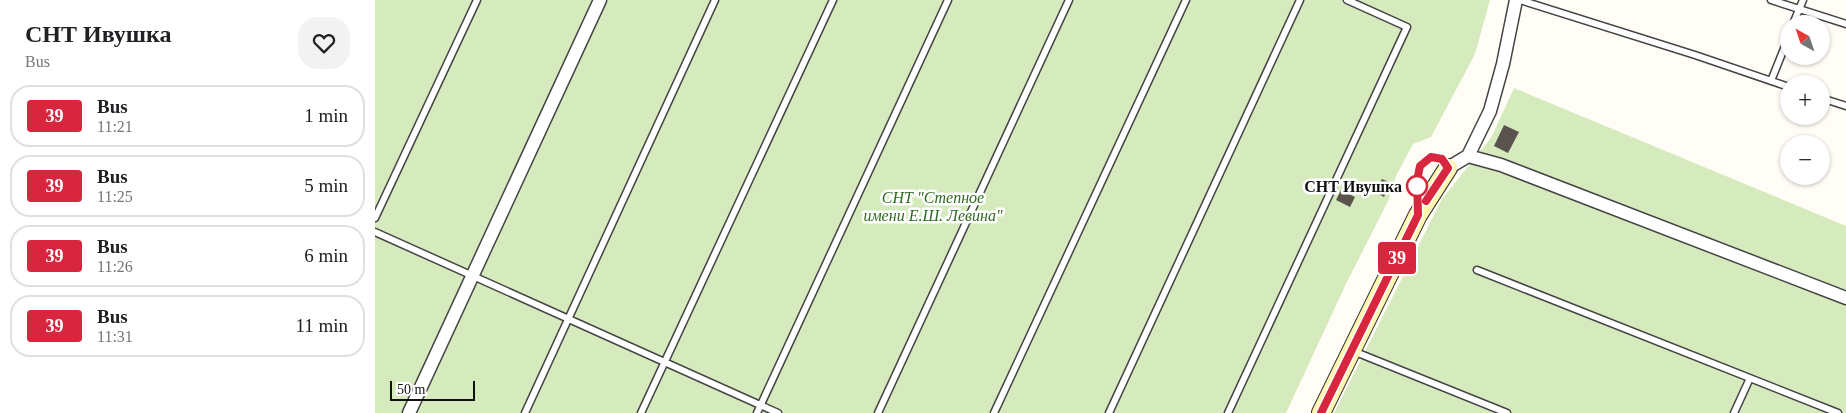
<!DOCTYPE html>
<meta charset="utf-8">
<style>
body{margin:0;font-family:Georgia,serif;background:#f2f2f2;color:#202124;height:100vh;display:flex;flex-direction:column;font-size:19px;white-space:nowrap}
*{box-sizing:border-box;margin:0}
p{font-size:16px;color:#757577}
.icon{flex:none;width:28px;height:28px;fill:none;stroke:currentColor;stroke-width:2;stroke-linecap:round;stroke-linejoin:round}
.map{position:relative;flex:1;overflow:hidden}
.side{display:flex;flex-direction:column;background:#fff;width:375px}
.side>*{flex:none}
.badge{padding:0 10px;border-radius:4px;font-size:18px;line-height:32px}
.needle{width:32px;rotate:320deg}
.tools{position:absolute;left:1405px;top:15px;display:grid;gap:10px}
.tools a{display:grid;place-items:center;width:50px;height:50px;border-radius:50%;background:#fff;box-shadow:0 1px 4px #0004;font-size:25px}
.scale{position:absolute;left:15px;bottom:12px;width:85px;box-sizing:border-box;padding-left:5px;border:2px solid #111;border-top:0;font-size:14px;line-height:18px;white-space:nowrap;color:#111;-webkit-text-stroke:4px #fff;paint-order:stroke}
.map>.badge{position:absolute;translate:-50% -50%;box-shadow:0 0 0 2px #fff}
.round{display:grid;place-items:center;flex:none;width:52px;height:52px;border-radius:20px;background:#f2f2f2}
.overview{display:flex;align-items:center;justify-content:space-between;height:85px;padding:0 25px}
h1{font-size:24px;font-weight:600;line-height:38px}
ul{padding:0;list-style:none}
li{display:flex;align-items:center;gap:15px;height:62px;margin:0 10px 8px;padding:0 15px;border:2px solid #e0e0e0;border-radius:20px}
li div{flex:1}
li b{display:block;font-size:19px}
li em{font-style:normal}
li .badge{min-width:55px;font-weight:700;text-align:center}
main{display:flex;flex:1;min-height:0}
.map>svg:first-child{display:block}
.green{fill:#d5ebbd}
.building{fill:#5a524d}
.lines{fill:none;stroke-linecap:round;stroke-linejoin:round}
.lane-casing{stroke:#444;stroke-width:9}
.street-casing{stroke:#444;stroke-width:15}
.secondary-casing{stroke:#333;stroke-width:20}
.lane{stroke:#fff;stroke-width:6}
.street{stroke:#fff;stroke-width:12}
.secondary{stroke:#fff6b0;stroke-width:18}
.line-casing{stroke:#fff;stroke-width:11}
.line{stroke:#d7263d;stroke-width:8}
.stop-dot{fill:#fff;stroke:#d7263d;stroke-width:2.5}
.labels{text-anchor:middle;stroke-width:5;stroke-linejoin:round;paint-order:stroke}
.stop-label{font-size:16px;font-weight:bold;fill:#111;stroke:#fff;text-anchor:end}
.park-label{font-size:16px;font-style:italic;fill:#2f6b1f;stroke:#fff}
</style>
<main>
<section class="side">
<div class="overview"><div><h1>СНТ Ивушка</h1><p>Bus</p></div><a class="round"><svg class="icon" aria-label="heart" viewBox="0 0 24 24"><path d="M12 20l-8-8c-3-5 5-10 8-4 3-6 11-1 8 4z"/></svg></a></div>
<ul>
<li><span class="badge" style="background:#d7263d;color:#fff">39</span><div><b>Bus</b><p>11:21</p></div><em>1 min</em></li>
<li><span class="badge" style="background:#d7263d;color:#fff">39</span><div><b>Bus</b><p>11:25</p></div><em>5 min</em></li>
<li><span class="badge" style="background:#d7263d;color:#fff">39</span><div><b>Bus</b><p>11:26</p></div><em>6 min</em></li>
<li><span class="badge" style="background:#d7263d;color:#fff">39</span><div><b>Bus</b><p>11:31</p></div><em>11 min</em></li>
</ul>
</section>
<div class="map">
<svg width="1471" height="413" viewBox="0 0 1471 413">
<rect width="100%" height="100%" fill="#fffdf5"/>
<path class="green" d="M0 0H1115L1100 54 1056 137 1038 144 1021 176 1014 199 971 284 911 413H0Z
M1139 88 1471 226V413H959L1067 199 1116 138Z"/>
<path class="building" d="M1129 125 1144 132 1133 153 1119 146Z
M1007 179 1016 183 1009 197 1000 192Z
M966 190 980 197 975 207 961 200Z"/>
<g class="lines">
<defs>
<path id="lane" d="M1145 0 1320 55 1414 87
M1396 0 1471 24
M1418 24 1428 0
M1396 81 1414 36
M1446 98 1471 106
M1043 208 1042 181 1045 165 1057 157 1067 159 1072 167
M0 218 102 0
M0 232 403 413
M1102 270 1463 413
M978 351 1132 413
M150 413 340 0
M266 413 458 0
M382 413 573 0
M503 413 694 0
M619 413 811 0
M734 413 925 0
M853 413 1032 27 972 0
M1359 413 1375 378"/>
<path id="street" d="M1093 156 1126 165 1471 298
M1073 168 1093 156 1115 111 1128 64 1141 0
M34 413 225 0"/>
<path id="secondary" d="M946 413 1043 215 1073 168"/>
</defs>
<use href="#lane" class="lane-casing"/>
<use href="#street" class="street-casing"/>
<use href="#secondary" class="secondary-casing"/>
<use href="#lane" class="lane"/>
<use href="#street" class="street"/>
<use href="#secondary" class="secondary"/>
</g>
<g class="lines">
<defs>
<path id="line" d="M946 413 1043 215 1042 181 1045 166 1056 157 1067 159 1073 168 1051 201"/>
</defs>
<use href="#line" class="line-casing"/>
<use href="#line" class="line"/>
</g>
<circle class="stop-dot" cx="1042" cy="186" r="10"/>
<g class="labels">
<g class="stop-label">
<text x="1027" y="192">СНТ Ивушка</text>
</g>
<g class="park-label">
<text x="558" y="203">СНТ "Степное<tspan x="558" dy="18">имени Е.Ш. Левина"</tspan></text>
</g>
</g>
</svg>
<div class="tools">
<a><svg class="needle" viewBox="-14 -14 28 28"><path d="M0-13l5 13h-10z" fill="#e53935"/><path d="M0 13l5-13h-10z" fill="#757577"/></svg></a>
<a>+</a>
<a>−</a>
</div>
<div class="scale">50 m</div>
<b class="badge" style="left:1022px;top:258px;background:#d7263d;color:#fff">39</b>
</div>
</main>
